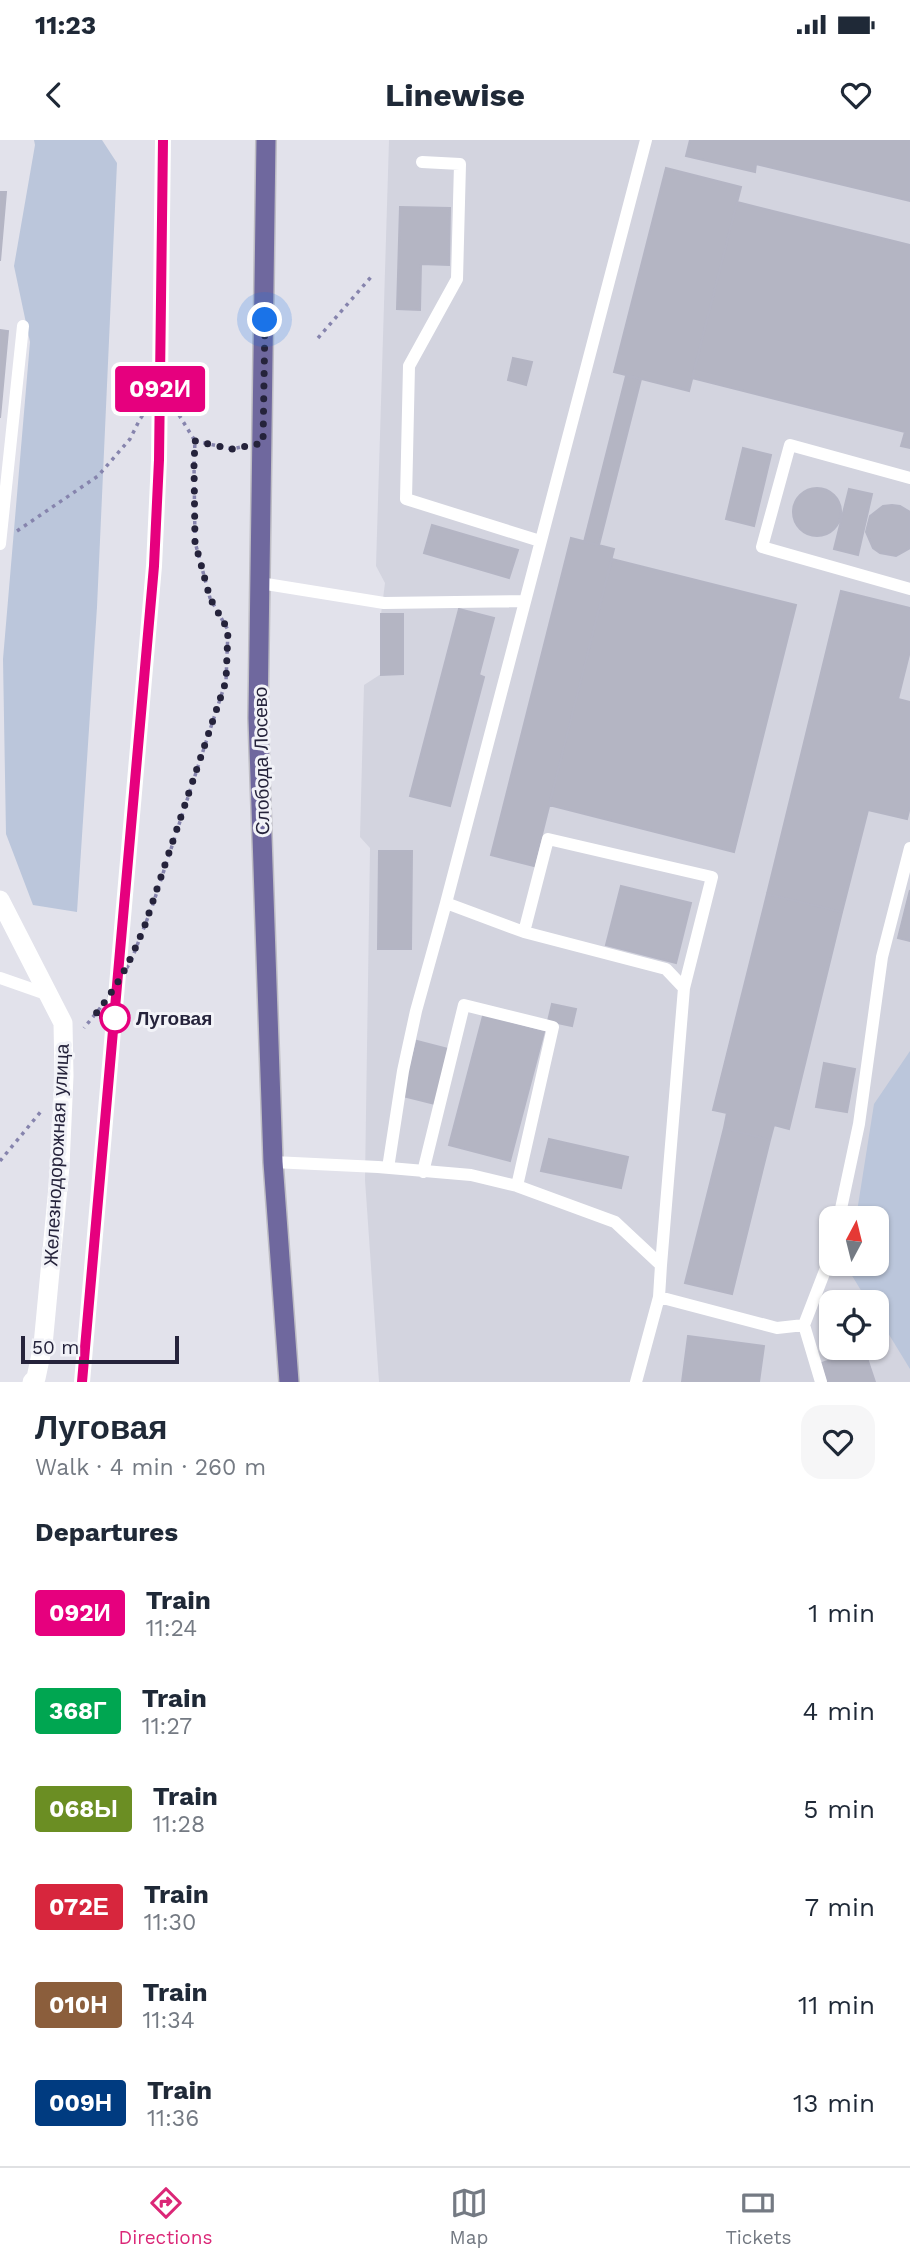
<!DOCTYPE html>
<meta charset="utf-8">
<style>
body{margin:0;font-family:"Work Sans",sans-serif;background:#f6f6f7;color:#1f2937;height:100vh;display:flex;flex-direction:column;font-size:26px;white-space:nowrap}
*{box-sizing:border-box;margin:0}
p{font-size:23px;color:#747a83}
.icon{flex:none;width:38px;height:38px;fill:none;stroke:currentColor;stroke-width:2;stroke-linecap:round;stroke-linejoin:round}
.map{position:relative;height:1242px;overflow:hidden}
.drawer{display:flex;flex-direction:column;background:#fff;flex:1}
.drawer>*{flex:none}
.badge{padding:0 14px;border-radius:5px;font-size:24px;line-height:46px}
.needle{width:46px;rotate:7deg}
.controls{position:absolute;left:819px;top:1066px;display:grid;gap:14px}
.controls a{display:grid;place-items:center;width:70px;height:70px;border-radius:14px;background:#fff;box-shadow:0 2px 5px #0004;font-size:35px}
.scale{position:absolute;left:21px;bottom:18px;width:158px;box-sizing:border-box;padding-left:7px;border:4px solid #25233b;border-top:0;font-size:19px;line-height:24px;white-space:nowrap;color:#25233b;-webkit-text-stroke:5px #f2f3f8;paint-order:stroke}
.you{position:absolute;width:35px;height:35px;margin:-18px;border:5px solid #fff;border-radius:50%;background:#1a73e8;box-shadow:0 0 0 10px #1a73e833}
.map>.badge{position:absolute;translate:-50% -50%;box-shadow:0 0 0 4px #fff}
h2{padding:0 35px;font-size:26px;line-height:63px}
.round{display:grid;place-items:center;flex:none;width:74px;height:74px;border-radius:21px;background:#f6f6f7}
.headline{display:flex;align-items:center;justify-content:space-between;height:119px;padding:0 35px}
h1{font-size:33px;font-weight:700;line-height:52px}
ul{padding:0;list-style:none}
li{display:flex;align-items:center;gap:21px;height:98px;padding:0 35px}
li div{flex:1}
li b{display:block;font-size:26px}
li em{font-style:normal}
li .badge{min-width:77px;font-weight:700;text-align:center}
.status{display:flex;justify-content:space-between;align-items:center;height:49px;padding:0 35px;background:#fff;direction:ltr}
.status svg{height:19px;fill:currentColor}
header{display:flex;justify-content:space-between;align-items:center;height:91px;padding:0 35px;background:#fff;font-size:32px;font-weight:700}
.dock{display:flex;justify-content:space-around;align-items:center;height:98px;border-top:2px solid #e0e1e3;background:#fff;font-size:19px;color:#747a83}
.dock a{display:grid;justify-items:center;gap:4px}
.dock .on{color:#db2777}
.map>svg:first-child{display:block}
.built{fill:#d3d4df;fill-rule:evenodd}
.green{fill:#bbc6db}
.building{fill:#b4b5c3;stroke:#b4b5c4;stroke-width:2}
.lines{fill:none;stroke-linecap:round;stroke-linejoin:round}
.primary-casing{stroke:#bebdc4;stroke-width:22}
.path{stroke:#8684ad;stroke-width:3.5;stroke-dasharray:3.5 5;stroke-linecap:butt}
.service{stroke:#fff;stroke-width:12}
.minor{stroke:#fff;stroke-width:19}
.primary{stroke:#6f689e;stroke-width:19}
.rail{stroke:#605d77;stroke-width:5;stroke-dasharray:14 7;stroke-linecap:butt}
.line-casing{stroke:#fff;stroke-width:16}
.line{stroke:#e6007e;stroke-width:10}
.walk{stroke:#25233b;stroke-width:7;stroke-dasharray:0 12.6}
.stop-dot{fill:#fff;stroke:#e6007e;stroke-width:3.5}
.labels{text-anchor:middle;stroke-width:6;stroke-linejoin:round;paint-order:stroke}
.street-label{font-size:19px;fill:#25233b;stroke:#f2f3f8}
.stop-label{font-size:19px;font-weight:bold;fill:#25233b;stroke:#f2f3f8;text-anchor:start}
</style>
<div class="status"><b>11:23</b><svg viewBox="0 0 49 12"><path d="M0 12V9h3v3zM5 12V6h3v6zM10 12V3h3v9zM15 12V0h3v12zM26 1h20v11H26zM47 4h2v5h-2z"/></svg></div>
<header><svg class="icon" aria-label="back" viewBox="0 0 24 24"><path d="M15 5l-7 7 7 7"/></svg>Linewise<svg class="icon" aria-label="heart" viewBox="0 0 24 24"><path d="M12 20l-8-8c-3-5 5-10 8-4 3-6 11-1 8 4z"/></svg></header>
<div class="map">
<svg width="910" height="1242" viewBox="0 0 910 1242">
<rect width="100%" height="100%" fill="#e2e2eb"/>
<path class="built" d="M389 0H910V1242H379L365 1040 370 708 360 697 364 545 381 534V474L385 443 376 426ZM831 1078H877V1124H831ZM831 1162H877V1208H831Z"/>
<path class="green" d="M34 0H102L117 23 97 467 77 772 33 765 6 694 3 519 30 202 14 126 35 5Z
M910 911V1229L877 1175V1162H868L848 1129 849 1124H877V1078H856L874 964Z"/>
<path class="building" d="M690 0H910V61L756 24 755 32 686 16Z
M666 28 741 47 689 251 614 232Z
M0 52H6L0 121Z
M737 62 910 105V308L901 306 905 292 692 238Z
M400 67 450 68 449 125 421 124 420 170 397 169Z
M0 190 8 191 0 278Z
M513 218 532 222 526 245 508 240Z
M626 236 641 239 599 405 584 402Z
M743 308 771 315 754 386 726 379Z
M793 372a24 24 0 1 1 48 0a24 24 0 1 1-48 0Z
M849 349 872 354 858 415 834 409Z
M892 365 900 366 910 372V408L896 416 880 413 873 408 866 392 870 376 883 366Z
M432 385 518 410 509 438 424 413Z
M571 398 614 409 534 726 491 715Z
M612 419 796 465 734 712 549 665Z
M841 451 910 468V511L898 559 910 562V667L907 679 868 670 842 772 767 754Z
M459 469 494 478 479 535 484 537 450 666 410 656Z
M381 474H403V534L381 535Z
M379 711H412L411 809H378Z
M621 746 691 763 676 823 606 805Z
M910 750V801L898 798Z
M767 754 842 772 789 989 774 985 770 1000 724 988 727 973 713 970Z
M552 864 576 869 572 886 548 881Z
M483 876 544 892 510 1021 449 1005Z
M417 901 448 909 435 964 403 956Z
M824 923 855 929 847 972 816 967Z
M724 988 770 1000 732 1154 685 1143Z
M549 999 628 1017 621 1048 541 1031Z
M688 1196 764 1206 759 1242H682Z
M864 1209 875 1242H828L822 1223Z"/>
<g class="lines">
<defs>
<path id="primary" d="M266 0 258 578 273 1022 289 1242"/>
</defs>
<use href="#primary" class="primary-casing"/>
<path class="path" d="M318 198 371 137
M195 301 232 309 241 307
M17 391 98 336 130 299 140 279 152 263 160 262 176 270 195 301 194 325 195 402 210 458 228 490 226 541 152 767 131 821 109 857 84 888
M0 1021 43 969"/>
<path class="service" d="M646 0 446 763 524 792 666 829 684 848 661 1125
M422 22 460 24 457 139 409 226 406 359 540 401
M910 338 790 305 762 407 910 449
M0 404 23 186
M260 443 384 463 524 461
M524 792 548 699 712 737 684 848
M0 838 49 855
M273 1022 378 1027 471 1035 517 1046 615 1082 661 1125 659 1157 777 1188 804 1185 831 1115
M388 1028 403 931 416 871 446 763
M423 1032 464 865 553 887 517 1046
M839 1078 859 984 882 817 910 708
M804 1185 821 1242
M636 1242 659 1157"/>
<path class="minor" d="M0 760 63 883 64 936 60 1026 43 1205 36 1238 32 1242"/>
<use href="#primary" class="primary"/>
<path class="rail" d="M82 1242 154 426 159 320 163 0"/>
</g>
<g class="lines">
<defs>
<path id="line" d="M82 1242 154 426 159 320 163 0"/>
</defs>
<use href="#line" class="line-casing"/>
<use href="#line" class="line"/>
<path class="walk" d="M115 878 94 876C117 848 132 818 145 785L226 541 228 490 210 458 195 402 194 325 195 301 232 309 263 303 265 180"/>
</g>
<circle class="stop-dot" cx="115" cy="878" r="14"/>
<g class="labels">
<g class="street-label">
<text transform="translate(261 621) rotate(-91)" y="7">Слобода Лосево</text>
<text transform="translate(56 1015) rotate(-87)" y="7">Железнодорожная улица</text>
</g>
<g class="stop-label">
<text x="136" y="885">Луговая</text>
</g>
</g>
</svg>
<div class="controls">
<a><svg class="needle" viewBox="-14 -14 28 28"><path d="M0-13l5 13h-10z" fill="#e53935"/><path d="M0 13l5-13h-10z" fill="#747a83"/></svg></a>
<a><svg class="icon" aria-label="locate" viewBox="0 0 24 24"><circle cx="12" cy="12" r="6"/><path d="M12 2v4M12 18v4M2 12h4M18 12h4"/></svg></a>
</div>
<div class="scale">50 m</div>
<div class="you" style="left:265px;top:180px"></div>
<b class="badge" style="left:160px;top:249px;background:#e6007e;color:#fff">092И</b>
</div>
<section class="drawer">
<div class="headline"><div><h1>Луговая</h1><p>Walk · 4 min · 260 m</p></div><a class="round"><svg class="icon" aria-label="heart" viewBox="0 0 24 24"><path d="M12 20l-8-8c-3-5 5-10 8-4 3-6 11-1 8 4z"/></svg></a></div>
<h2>Departures</h2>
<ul>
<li><span class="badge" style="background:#e6007e;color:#fff">092И</span><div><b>Train</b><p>11:24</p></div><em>1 min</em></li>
<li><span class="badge" style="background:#00a651;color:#fff">368Г</span><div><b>Train</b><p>11:27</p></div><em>4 min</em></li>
<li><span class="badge" style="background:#6b8e23;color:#fff">068Ы</span><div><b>Train</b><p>11:28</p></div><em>5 min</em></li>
<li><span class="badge" style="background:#d7263d;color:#fff">072Е</span><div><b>Train</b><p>11:30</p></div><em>7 min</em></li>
<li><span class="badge" style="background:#8b5e3c;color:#fff">010Н</span><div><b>Train</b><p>11:34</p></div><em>11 min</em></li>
<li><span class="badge" style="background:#003b80;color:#fff">009Н</span><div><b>Train</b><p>11:36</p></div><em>13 min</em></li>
</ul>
</section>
<nav class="dock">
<a class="on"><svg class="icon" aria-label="directions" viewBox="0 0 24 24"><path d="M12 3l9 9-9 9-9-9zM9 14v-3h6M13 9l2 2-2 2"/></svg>Directions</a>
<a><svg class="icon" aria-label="map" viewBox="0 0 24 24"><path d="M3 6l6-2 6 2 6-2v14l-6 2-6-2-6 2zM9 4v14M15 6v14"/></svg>Map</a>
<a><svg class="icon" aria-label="tickets" viewBox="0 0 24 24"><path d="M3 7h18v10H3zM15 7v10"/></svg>Tickets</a>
</nav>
